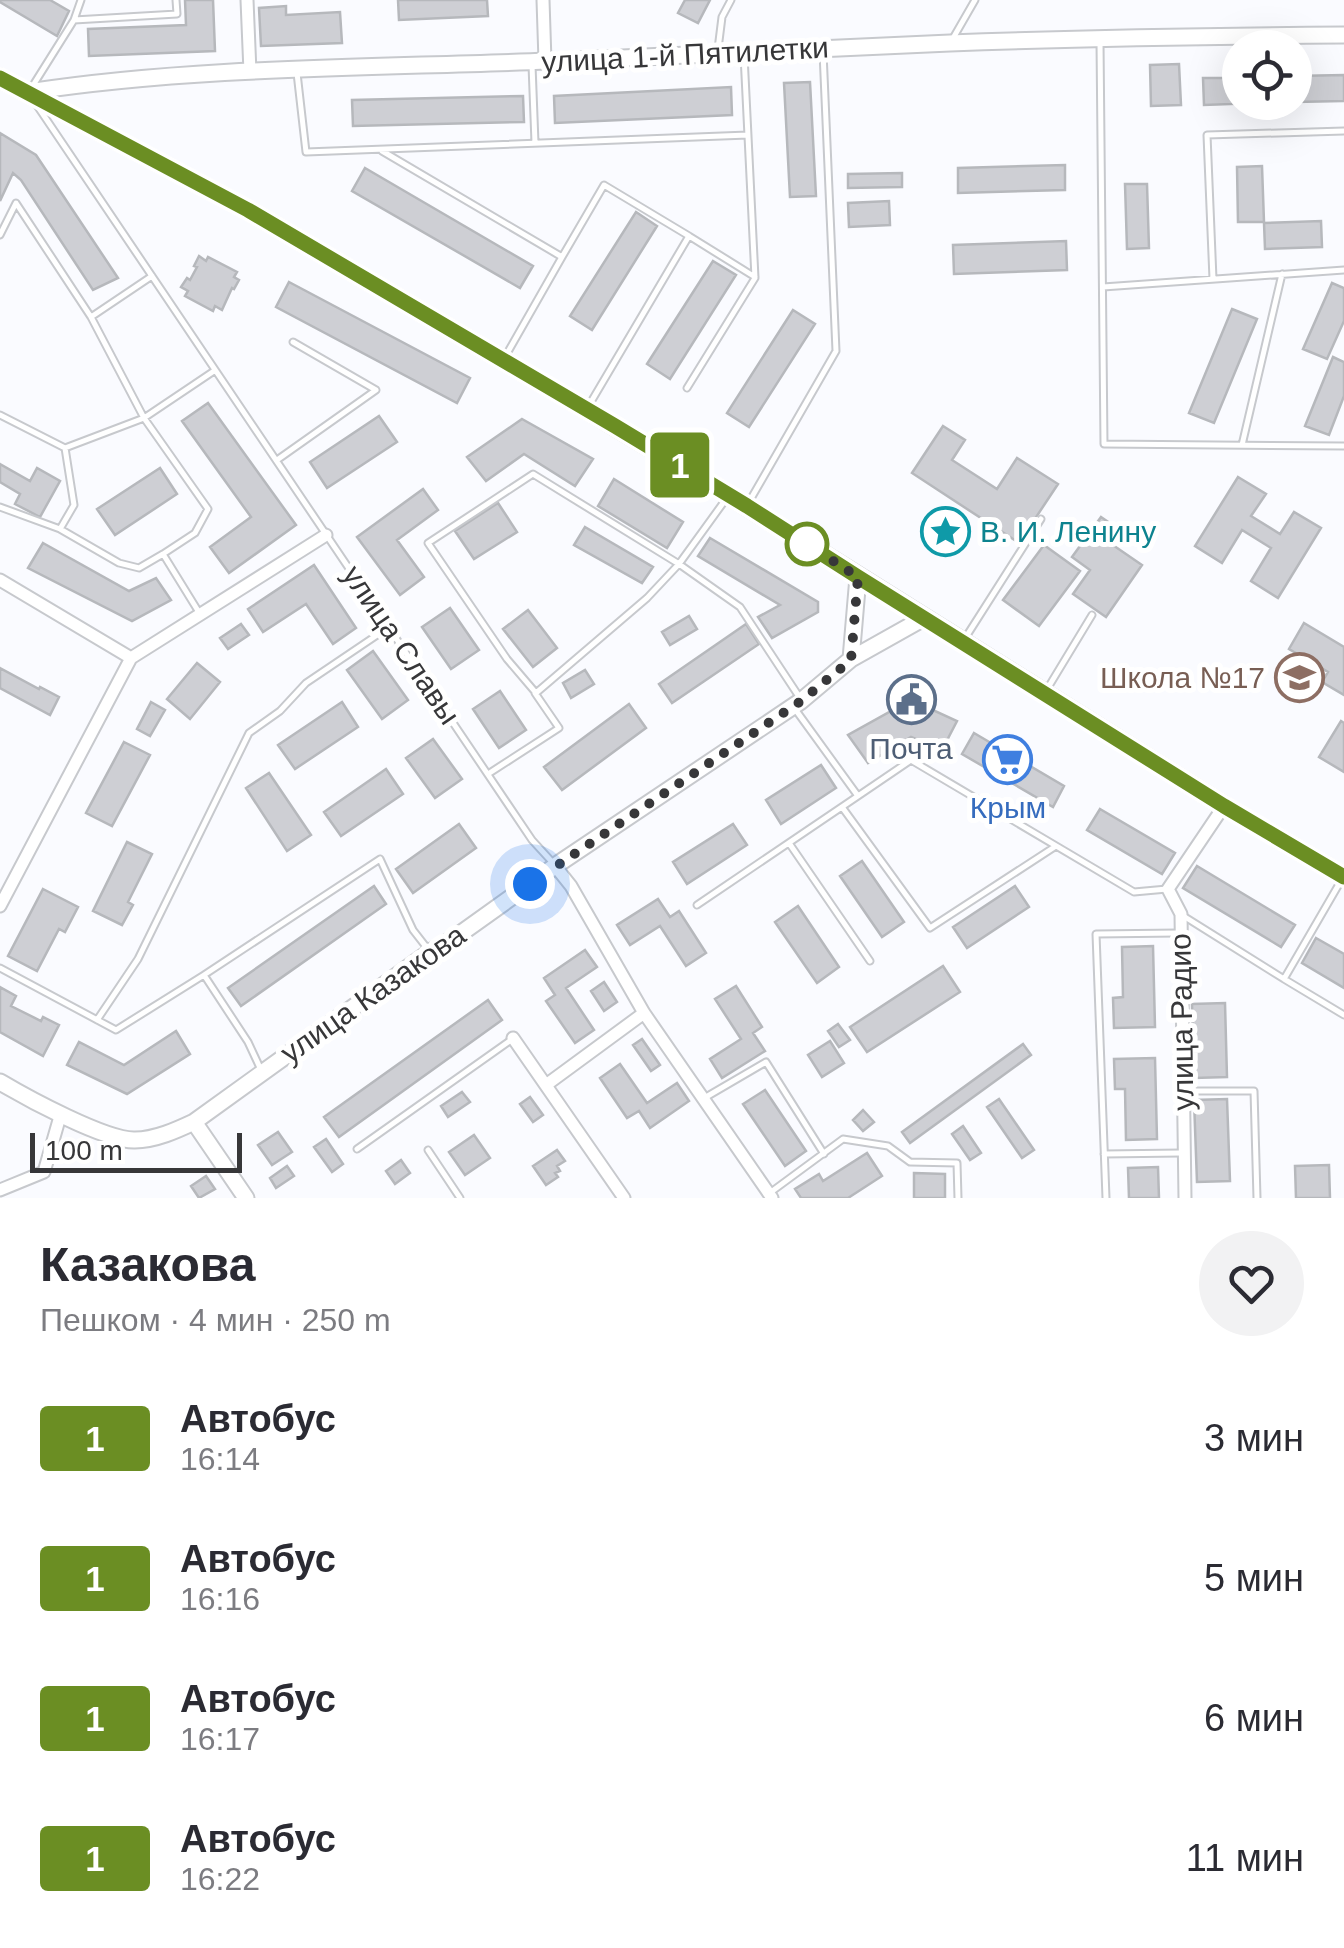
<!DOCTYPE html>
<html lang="ru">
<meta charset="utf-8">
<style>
body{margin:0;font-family:Arial,sans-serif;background:#f2f2f3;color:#2b2b33;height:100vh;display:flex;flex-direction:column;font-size:38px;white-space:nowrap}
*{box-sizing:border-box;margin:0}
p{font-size:32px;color:#7c7c81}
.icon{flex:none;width:55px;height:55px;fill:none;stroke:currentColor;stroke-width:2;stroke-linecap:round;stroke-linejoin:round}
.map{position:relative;height:1198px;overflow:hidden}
.side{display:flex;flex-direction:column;background:#fff;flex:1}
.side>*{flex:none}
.badge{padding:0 20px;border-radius:8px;font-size:35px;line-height:65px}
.controls{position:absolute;left:1222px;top:30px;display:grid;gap:20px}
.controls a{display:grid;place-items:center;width:90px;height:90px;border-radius:50%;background:#fff;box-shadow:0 10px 40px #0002;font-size:50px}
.scale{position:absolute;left:30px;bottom:25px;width:212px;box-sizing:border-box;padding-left:10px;border:5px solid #373739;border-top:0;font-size:28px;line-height:35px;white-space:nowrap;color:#373739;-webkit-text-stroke:8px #fff;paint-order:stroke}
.you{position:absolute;width:50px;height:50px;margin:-25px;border:8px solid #fff;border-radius:50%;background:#1a73e8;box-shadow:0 0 0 15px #1a73e833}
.map>.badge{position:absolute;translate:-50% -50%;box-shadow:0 0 0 5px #fff}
.round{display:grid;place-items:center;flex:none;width:105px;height:105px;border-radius:52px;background:#f2f2f3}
.overview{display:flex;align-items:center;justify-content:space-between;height:170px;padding:0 40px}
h1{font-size:48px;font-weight:800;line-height:75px}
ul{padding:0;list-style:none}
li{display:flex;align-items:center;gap:30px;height:140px;padding:0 40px}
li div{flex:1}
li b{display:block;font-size:38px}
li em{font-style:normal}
li .badge{min-width:110px;font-weight:700;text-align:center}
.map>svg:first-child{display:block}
.building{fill:#cecfd4;stroke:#b6b8bc;stroke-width:2.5}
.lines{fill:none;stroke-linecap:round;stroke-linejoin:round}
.service-casing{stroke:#c7c9cd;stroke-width:9}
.minor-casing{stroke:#c7c9cd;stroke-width:15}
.secondary-casing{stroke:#c7c9cd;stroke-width:19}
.primary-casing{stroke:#c7c9cd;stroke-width:21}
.service{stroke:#fff;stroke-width:5}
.minor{stroke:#fff;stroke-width:11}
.secondary{stroke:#fff;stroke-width:15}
.primary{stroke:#fff;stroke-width:18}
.line-casing{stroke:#fff;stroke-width:22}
.line{stroke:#6b8e23;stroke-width:15}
.walk{stroke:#373739;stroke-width:10;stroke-dasharray:0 18}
.stop-dot{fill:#fff;stroke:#6b8e23;stroke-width:5}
.labels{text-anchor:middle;stroke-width:10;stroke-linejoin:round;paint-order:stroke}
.street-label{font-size:30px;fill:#373739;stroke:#fff}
.culture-label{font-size:30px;fill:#0d838f;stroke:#fff;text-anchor:start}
.education-label{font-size:30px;fill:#785e54;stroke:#fff;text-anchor:end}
.service-label{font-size:30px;fill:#4e5e75;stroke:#fff}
.shop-label{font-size:30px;fill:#366cbe;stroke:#fff}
</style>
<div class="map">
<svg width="1344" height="1198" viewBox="0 0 1344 1198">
<rect width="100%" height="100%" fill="#fafbff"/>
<path class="building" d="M0 0H50L69 11 57 36 0 2Z
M185 0H213L215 51 89 56 88 29 186 25Z
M398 0H487L488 16 399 20Z
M685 0H710L698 23 678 13Z
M286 6V15L340 12 342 43 261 46 259 8Z
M1179 64 1181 105 1151 106 1150 65Z
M1344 75V101L1295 102V76Z
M1203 78H1240V102H1285L1204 105Z
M810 82 816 196 790 197 784 83Z
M731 87 732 115 555 123 554 96Z
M523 96 524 122 353 126 352 100Z
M0 133 36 155 118 278 93 290 21 180 13 173 0 201Z
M1065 165V190L958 193V168Z
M1262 166 1264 222H1238L1237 167Z
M365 168 533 266 520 288 352 191Z
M902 173V187L848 188V174Z
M1125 184H1147L1149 248 1127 249Z
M889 201 890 225 849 227 848 203Z
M636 212 657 226 592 330 570 316Z
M1321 221 1322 247 1265 249 1264 223Z
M1066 241 1067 270 954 274 953 245Z
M199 256 206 261 208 257 237 272 234 277 239 280 234 289 232 288 222 310 215 306 213 311 185 296 188 291 181 287 187 278 190 280 197 267 194 266Z
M713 261 736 275 670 379 647 364Z
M289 282 470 378 457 403 276 307Z
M1332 283 1344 288V321L1327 359 1303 349Z
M1232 309 1257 319 1214 423 1189 413Z
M793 310 815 324 749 427 727 413Z
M1333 357 1344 362V396L1329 435 1305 426Z
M208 403 296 525 229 573 210 547 251 517 182 421Z
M379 416 397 442 327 488 310 462Z
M522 419 593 459 575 486 524 454 486 481 467 457Z
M943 426 965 440 952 460 997 489 1017 458 1058 484 1019 543 912 473Z
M0 464 30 481 37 468 60 481 40 517 15 504 20 494 0 482Z
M160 468 177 494 115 535 97 509Z
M1238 477 1266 494 1251 516 1280 534 1294 512 1321 528 1278 598 1251 581 1271 548 1242 530 1222 563 1195 546Z
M614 479 683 522 667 548 598 506Z
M423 489 438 510 397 540 424 577 400 595 357 537Z
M498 503 517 532 474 559 455 531Z
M1101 517 1117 528 1107 541 1142 565 1106 617 1073 594 1090 570 1072 557Z
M585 527 653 567 642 583 574 545Z
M710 538 818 602V612L772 638 758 617 780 605 698 556Z
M43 543 129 591 156 578 171 600 132 621 28 568Z
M1044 545 1080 571 1039 626 1003 600Z
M314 565 356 628 333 644 306 604 263 632 248 609Z
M450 608 479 650 451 669 422 627Z
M528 610 557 648 533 667 503 629Z
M689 616 697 629 670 645 662 632Z
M1304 623 1344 647V695L1322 682 1328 672 1289 649Z
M241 624 249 635 228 649 220 638Z
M746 624 759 644 672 703 659 684Z
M373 651 408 700 382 719 347 670Z
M197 663 220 682 190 719 167 699Z
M0 668 39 689 40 687 59 697 50 715 0 688Z
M585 670 594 684 571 698 563 683Z
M500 691 526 730 499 748 473 709Z
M911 700 957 721 942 750 911 737 868 763 848 735Z
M151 702 165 710 150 736 137 729Z
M342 702 358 727 295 769 278 745Z
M629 704 646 728 562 790 544 767Z
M1341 721 1344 723V772L1319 757Z
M974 733 1064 786 1053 807 962 754Z
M433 739 462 779 435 798 406 758Z
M124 742 150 755 112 826 86 813Z
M821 765 836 788 781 824 766 800Z
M386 769 403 794 341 836 324 812Z
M269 773 311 835 287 851 246 788Z
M1100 809 1175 853 1162 874 1087 830Z
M459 824 476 848 413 893 396 869Z
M733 824 747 845 687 884 673 862Z
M127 842 152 854 128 902 133 905 122 925 93 911Z
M862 861 904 922 882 937 840 876Z
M1197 866 1295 925 1281 947 1183 888Z
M374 886 386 904 241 1006 228 988Z
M1015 886 1029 907 967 948 953 927Z
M43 889 78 907 65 932 59 929 37 971 8 956Z
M658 899 670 917 679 911 706 953 686 966 660 926 630 945 617 925Z
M798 906 839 967 817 983 775 922Z
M1316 938 1344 954V988L1302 963Z
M1153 946 1155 1027 1114 1028 1113 998 1123 997 1122 947Z
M585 950 597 967 566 988 594 1030 575 1043 546 1001 555 995 544 978Z
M943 966 960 992 867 1052 850 1027Z
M604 982 617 1002 604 1011 591 991Z
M736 986 762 1027 753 1033 765 1051 722 1078 710 1059 741 1039 715 999Z
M0 987 16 996 11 1006 41 1021 43 1017 59 1025 43 1056 0 1032Z
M488 1000 502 1020 339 1137 324 1117Z
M1225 1003 1227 1077 1194 1078 1192 1004Z
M838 1024 850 1040 839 1047 828 1031Z
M176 1031 190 1054 127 1094 67 1065 79 1042 124 1065Z
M642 1039 660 1065 651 1071 633 1045Z
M830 1041 844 1063 822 1077 808 1055Z
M1023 1044 1031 1055 910 1143 902 1132Z
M1155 1058 1157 1139 1126 1140 1125 1089H1115L1114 1059Z
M620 1064 647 1103 677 1083 689 1101 650 1128 639 1111 627 1118 600 1078Z
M765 1090 806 1151 785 1166 743 1104Z
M462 1092 470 1102 448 1117 441 1106Z
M530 1097 543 1115 533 1122 520 1104Z
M999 1099 1034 1150 1022 1158 987 1107Z
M1227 1099 1230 1181 1197 1182 1194 1100Z
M863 1110 874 1122 863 1131 853 1120Z
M963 1126 981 1153 970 1160 952 1134Z
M278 1132 292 1152 272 1165 258 1145Z
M474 1135 490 1158 465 1175 449 1152Z
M326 1139 343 1164 332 1172 314 1147Z
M557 1150 565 1161 557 1166 560 1171 555 1173 558 1177 546 1185 533 1166Z
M867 1153 882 1176 848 1198H801L795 1189 819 1174 823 1181Z
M401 1160 410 1173 395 1184 386 1171Z
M1329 1165 1330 1198H1296L1295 1166Z
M287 1166 294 1176 276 1188 270 1178Z
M1158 1167 1159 1198H1129L1128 1168Z
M914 1173 945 1174V1198H914Z
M206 1176 215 1189 199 1198 191 1186Z"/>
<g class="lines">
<defs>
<path id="service" d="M81 0 74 20 177 14 176 0
M952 40 975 0
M1100 42 1104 444 1344 446
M718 49 722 17 731 0
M532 65 535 143
M297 73 306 152 748 135
M32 87 74 20
M36 104 532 840 553 863
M382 151 562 257 505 357
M0 235 16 203 91 317
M689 236 755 277
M562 257 604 185 689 236 588 407
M152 276 91 317 144 418 208 509 195 533 163 554
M1213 279 1207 135 1344 131
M1103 287 1344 270
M687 388 755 278 744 55
M0 415 65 448 144 418 214 371
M1242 445 1282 274
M277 460 376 390 293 342
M726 499 679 564 647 598 536 693 507 659 428 543 533 474 679 564 740 607 800 698
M749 502 836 351 823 52
M0 507 60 529 74 505 65 448
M60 529 119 563 139 568 163 554 200 614
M964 640 1041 519
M1046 691 1092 615
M795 709 858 796 911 760 1134 892 1167 889
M488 774 559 728 535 693
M842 807 930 928 1056 846
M789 843 870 961
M1342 879 1284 979 1344 1015
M697 905 858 796
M1185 917 1284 979
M0 968 116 1030 204 975 248 1042 262 1072
M204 975 380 859 413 930 427 948
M97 1020 138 959 249 733 280 711 306 683 389 627
M1186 1091H1254L1257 1198
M706 1097 766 1062 824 1154
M357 1149 511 1040
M428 1150 460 1198
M1104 1154 1181 1153
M771 1192 843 1139 888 1146 910 1162 957 1163 958 1198
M1106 1198 1096 934 1178 933"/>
<path id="minor" d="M247 0 250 72
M543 0 545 61
M0 580 131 658
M555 866 571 886 644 1013 772 1198
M0 906 131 658 326 535
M513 1038 624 1198
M546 1085 644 1013
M0 1190 44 1172 61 1113
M1185 1198 1181 914 1168 889 1224 806"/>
<path id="secondary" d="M28 92C200 66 376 68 549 61 683 56 817 48 950 43 1081 38 1213 36 1344 35
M851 659 858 577
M0 1082C27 1098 106 1141 135 1140 155 1140 177 1130 194 1122L430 952 453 939 555 866 801 701 851 659 924 618
M194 1122 246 1198"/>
<path id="primary" d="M0 78 248 210 586 409 729 495 1224 806 1344 877"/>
</defs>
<use href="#service" class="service-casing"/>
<use href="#minor" class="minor-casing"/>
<use href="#secondary" class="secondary-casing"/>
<use href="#primary" class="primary-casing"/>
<use href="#service" class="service"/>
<use href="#minor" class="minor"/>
<use href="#secondary" class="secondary"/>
<use href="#primary" class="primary"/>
</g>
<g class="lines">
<defs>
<path id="line" d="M0 78 248 210 615 426 747 506 858 577 1224 806 1344 877"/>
</defs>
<use href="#line" class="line-casing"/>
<use href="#line" class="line"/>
<path class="walk" d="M530 884 801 701 851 660 858 577 805 543 807 544"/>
</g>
<defs>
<symbol id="sight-ring" viewBox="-11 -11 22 22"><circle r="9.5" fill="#fff" stroke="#0f9aa8" stroke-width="1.5"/><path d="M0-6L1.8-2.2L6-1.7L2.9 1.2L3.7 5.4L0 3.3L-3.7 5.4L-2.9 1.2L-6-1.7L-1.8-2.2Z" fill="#0f9aa8"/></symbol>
<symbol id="school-ring" viewBox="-11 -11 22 22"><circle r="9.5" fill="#fff" stroke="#8d6e63" stroke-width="1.5"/><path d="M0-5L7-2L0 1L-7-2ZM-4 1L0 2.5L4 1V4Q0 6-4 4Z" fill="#8d6e63"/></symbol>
<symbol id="civic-ring" viewBox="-11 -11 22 22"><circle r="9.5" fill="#fff" stroke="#5c6f8a" stroke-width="1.5"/><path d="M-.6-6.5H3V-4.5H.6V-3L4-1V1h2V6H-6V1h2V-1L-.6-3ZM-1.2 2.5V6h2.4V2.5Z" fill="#5c6f8a"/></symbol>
<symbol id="supermarket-ring" viewBox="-11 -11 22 22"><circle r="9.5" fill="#fff" stroke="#3f7fe0" stroke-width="1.5"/><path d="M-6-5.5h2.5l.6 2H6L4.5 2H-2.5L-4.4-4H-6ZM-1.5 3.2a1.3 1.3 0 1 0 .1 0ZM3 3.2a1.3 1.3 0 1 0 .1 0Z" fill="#3f7fe0"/></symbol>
</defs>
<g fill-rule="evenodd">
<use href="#sight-ring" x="918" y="504" width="55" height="55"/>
<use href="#school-ring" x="1272" y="650" width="55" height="55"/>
<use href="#civic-ring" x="884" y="672" width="55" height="55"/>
<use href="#supermarket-ring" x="980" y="732" width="55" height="55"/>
</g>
<circle class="stop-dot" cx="807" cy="544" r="20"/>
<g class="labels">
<g class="street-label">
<text transform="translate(685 55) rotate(-3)" y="10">улица 1-й Пятилетки</text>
<text transform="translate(401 645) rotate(56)" y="10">улица Славы</text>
<text transform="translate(373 994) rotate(-35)" y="10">улица Казакова</text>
<text transform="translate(1182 1022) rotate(-91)" y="10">улица Радио</text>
</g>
<g class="culture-label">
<text x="980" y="542">В. И. Ленину</text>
</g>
<g class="education-label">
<text x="1265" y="688">Школа №17</text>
</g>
<g class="service-label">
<text x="911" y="759">Почта</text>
</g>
<g class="shop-label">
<text x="1008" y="818">Крым</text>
</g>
</g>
</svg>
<div class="controls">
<a><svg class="icon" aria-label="locate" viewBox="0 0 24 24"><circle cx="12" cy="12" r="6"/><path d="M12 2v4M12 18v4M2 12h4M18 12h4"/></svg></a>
</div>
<div class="scale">100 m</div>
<div class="you" style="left:530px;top:884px"></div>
<b class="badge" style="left:680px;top:465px;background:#6b8e23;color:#fff">1</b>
</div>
<section class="side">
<div class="overview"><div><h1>Казакова</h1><p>Пешком · 4 мин · 250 m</p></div><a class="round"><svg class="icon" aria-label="heart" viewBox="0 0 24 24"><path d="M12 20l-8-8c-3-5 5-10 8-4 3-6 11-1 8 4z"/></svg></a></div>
<ul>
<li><span class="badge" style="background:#6b8e23;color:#fff">1</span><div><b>Автобус</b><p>16:14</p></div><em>3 мин</em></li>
<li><span class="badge" style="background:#6b8e23;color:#fff">1</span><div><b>Автобус</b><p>16:16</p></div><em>5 мин</em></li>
<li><span class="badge" style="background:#6b8e23;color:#fff">1</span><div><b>Автобус</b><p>16:17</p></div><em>6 мин</em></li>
<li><span class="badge" style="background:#6b8e23;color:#fff">1</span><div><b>Автобус</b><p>16:22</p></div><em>11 мин</em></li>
</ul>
</section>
